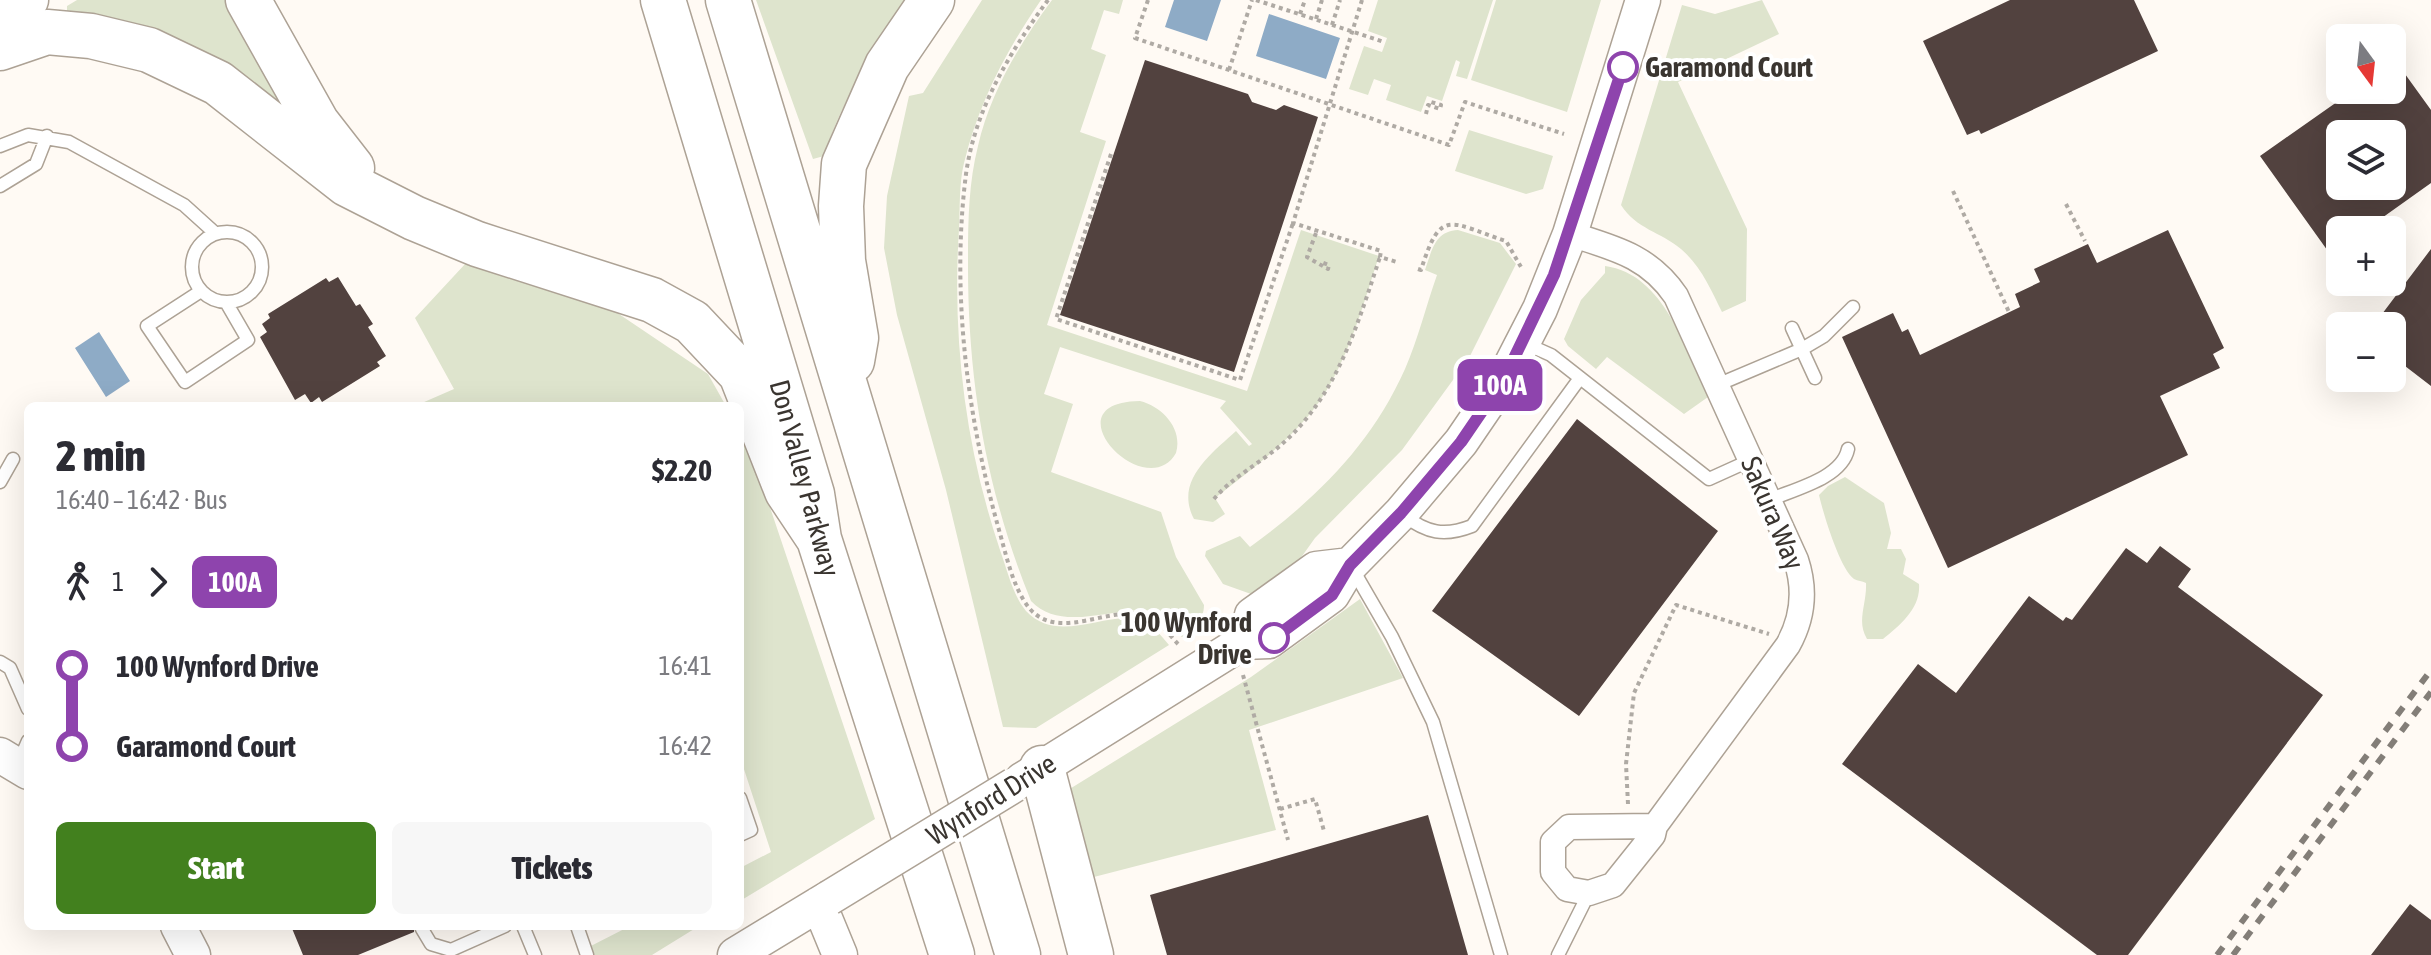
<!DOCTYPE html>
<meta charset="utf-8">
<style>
body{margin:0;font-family:"Asap Condensed",sans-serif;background:#f7f7f7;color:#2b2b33;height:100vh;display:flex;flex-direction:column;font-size:30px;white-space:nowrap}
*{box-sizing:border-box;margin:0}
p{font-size:26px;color:#7c7c81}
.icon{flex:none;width:44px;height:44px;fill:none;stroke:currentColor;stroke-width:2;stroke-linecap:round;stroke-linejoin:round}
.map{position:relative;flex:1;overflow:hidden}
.details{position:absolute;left:24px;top:402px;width:720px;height:528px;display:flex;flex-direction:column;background:#fff;border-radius:12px;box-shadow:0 8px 32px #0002}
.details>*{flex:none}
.badge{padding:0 16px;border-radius:12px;font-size:28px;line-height:52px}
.needle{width:52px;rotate:165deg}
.tools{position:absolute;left:2326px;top:24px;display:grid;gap:16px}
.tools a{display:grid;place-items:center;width:80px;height:80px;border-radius:12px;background:#fff;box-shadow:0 8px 32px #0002;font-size:40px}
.map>.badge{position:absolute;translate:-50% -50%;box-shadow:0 0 0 4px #fff}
.legs{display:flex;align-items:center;gap:12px;height:88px;padding:0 32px;font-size:26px}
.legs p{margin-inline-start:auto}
.overview{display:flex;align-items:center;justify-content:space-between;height:136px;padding:0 32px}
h1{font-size:44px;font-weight:800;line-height:60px}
.button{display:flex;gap:16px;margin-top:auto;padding:16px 32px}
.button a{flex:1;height:92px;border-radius:12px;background:#42801e;color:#fff;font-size:32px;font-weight:800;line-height:92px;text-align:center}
.button a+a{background:#f7f7f7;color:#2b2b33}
ul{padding:0 32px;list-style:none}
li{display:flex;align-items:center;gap:28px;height:80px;font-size:30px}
li i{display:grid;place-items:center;width:12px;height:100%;margin:0 10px;background:currentColor}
li i::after{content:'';width:20px;height:20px;margin:-10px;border:6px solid;border-radius:50%;background:#fff}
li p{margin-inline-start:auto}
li:first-child i{background:linear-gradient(#0000 50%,currentColor 0)}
li:last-child i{background:linear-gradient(currentColor 50%,#0000 0)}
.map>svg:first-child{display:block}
.green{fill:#dee4cd}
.water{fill:#8eabc6}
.building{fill:#52423f;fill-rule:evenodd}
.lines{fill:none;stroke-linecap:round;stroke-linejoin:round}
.lane-casing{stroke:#ada295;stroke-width:15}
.street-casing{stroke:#ada295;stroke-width:27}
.secondary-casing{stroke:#ada295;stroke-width:37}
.primary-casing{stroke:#ada295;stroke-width:43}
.highway-casing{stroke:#ada295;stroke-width:47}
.path{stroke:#afaaa4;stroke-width:4;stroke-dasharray:4 4;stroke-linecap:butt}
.lane{stroke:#fff;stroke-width:12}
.street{stroke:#fff;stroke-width:24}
.secondary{stroke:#fff;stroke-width:34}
.primary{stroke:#fff;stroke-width:40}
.highway{stroke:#fff;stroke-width:44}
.rail{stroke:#837e78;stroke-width:6;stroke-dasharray:10 10;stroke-linecap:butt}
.secondary-bridge-casing{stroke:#ada295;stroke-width:37;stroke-linecap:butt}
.secondary-bridge{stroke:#fff;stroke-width:34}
.line-1-casing{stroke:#fff;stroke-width:18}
.line-1{stroke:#8e44ad;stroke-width:12}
.stop-1-dot{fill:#fff;stroke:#8e44ad;stroke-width:4}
.labels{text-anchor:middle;stroke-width:8;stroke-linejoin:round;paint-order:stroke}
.stop-label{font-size:28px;font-weight:bold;fill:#3a3530;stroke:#fff;text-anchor:start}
.street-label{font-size:28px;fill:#3a3530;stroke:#fff}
</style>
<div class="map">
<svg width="2431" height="955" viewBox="0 0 2431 955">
<rect width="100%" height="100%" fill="#fffaf4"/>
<path class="green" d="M77 0H230L304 120 67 16V6Z
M756 0H907C875 51 842 98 824 156L813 159Z
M982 0H1041C1006 51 979 102 964 163 959 183 960 208 959 229 952 338 965 446 1000 550 1007 569 1013 596 1026 611 1057 644 1101 613 1137 619 1150 622 1161 635 1169 645L1036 728 1003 727 946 490 897 315 884 248 887 196 909 96 923 93Z
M1052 0H1123L1119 14 1104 10 1091 49 1106 55 1080 132 1106 141 1047 325 1247 391 1301 230 1379 256C1364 302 1351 351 1325 393 1298 436 1254 467 1215 498L1225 514 1213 522 1194 519C1174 481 1211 454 1236 431L1249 446 1252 444 1220 408 1226 401 1060 347 1044 394 1073 404 1051 472 1161 512 1176 557 1204 605C1204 619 1194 631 1182 637L1154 611C1115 605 1062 634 1031 601 987 493 968 384 968 267 968 227 968 185 978 146 990 93 1020 43 1052 0Z
M1378 0H1493L1467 79 1456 76 1460 62 1456 60 1442 101 1427 96 1421 112 1386 100 1391 85 1374 79 1368 95 1349 89 1364 46 1382 52 1387 38 1368 31Z
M1496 0H1601L1567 112 1471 80Z
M1762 0 1779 34 1678 82 1747 229 1746 301 1722 312C1711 290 1701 266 1681 249 1661 232 1636 229 1621 205L1682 5 1715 14Z
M1469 130 1553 156 1543 189 1526 194 1455 171Z
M1458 230 1500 243 1516 264 1469 358 1402 450 1315 538 1300 559 1251 594 1223 584 1205 556 1206 551 1240 536 1250 547C1316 499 1371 445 1405 369 1418 339 1426 306 1437 275L1425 270C1432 250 1435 231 1458 230Z
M466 263 610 308 708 374 726 406H415L454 389 415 318Z
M1605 266C1665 274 1686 351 1708 397L1684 414 1607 357 1596 369 1568 346 1564 339 1581 300 1605 273Z
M1140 401C1163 407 1183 429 1176 453 1146 506 1046 402 1140 401Z
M740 432 751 451 875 819 740 901V868L771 852 740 757Z
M1845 477 1884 503 1891 533 1887 549H1901L1906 559 1903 574 1919 584C1921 608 1900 625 1883 639H1867C1856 621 1867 604 1866 583 1862 581 1858 581 1854 579 1840 569 1823 513 1819 495L1828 486Z
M1360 599 1403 678 1249 730 1276 830 1090 878 1068 790 1251 677Z
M630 926H699L652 955H587L585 949Z"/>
<path class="water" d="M1174 0H1221L1207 41 1165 27Z
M1269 14 1340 38 1326 79 1256 56Z
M99 332 130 381 106 397 75 348Z"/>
<path class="building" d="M2010 0H2134L2158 51 1981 134 1979 130 1967 135 1923 41Z
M2392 56 2431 110V183L2365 230H2340V268L2260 156 2354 90H2392ZM2340 134H2392V186H2340Z
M1145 60 1248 94 1252 102 1276 110 1284 105 1318 117 1234 372 1060 315Z
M2168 230 2224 348 2213 354 2220 368 2160 396 2188 455 1948 568 1842 337 1893 313 1902 332 1908 329 1920 355 2020 307 2015 294 2040 282 2034 269 2088 244 2097 263Z
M2431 249V386L2392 356V326H2373Z
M338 277 356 306 360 304 373 324 368 327 386 356 377 362 380 366 322 402 319 397 311 403 305 394 295 400 260 337 267 332 262 324 270 318 268 314 326 278 329 282Z
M1577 419 1718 531 1579 716 1432 611Z
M2160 546 2191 569 2178 587 2323 695 2128 955H2097L1842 764 1918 664 1956 693 2029 596 2063 621 2066 617 2072 620 2126 548 2147 563Z
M1428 815 1468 955H1167L1150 895Z
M2410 904 2431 920V955H2371Z
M291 926H414V932L358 955H303Z"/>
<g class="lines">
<defs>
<path id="lane" d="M0 146 28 135 69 142 184 205 215 233
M0 186 36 164 47 136
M192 267a35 35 0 1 1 70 0a35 35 0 1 1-70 0Z
M201 291 147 326 185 382 248 340 226 302
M1792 328 1815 378
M1524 343 1551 355 1709 479 1751 460
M1717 385 1802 349 1824 336 1853 307
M0 482 13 459
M1769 500C1795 489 1842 478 1848 449
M1403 515C1427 533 1444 537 1472 526L1580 378
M1352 568 1392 637 1433 722 1501 955
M0 662 10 668 28 709
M18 764 28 741
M740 798 751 830 740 835
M523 926 535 955
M577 926 587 955
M422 929 431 944 451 950 505 926
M1558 955 1589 893"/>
<path id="street" d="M1570 234C1614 248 1649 256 1676 296L1796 560C1806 590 1803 618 1788 645L1655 826 1569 827 1553 842V872L1567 889 1589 893 1613 885 1653 835 1655 826"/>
<path id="secondary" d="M1246 640 1252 615 1316 569 1350 565
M0 755 28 772
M1022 780 1243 642 1269 641 1332 595 1350 565 1401 513 1461 442 1504 379 1540 309 1570 234 1643 0
M819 904 840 955
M178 926 193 955
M735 955 829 898"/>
<path id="primary" d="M0 18 28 0"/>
<path id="highway" d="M248 0 317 123 352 168
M663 0 812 494 819 539 952 955
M728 0 1018 955
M0 48 47 32 91 36 149 50 218 83 347 184 414 218 477 244 652 300 692 322 741 374 787 491 819 539
M852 361 856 338 843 261 841 206 844 164 887 66 932 0
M1042 768 1091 955"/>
</defs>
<use href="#lane" class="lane-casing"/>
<use href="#street" class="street-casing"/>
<use href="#secondary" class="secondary-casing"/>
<use href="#primary" class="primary-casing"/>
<use href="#highway" class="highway-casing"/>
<path class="path" d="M1048 0C1010 52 975 109 966 174 951 292 967 416 999 530 1006 554 1013 589 1030 609 1060 643 1113 603 1148 616 1160 621 1170 636 1179 645
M1148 0 1135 38 1449 145 1465 102 1564 134
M1256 0 1384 42
M1362 0 1293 223 1381 251 1380 257 1397 262
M1300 14 1305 0
M1316 19 1322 0
M1332 25 1340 0
M1229 70 1252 0
M1426 114 1428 105 1440 109 1441 105 1431 102
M1111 154 1056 319 1240 380 1293 223
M1953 191 2009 312
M2066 204 2085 241
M1316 233 1307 257 1328 269 1329 265 1321 262
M1418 269 1421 270C1441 206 1450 223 1506 241L1521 267
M1214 499C1230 479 1260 463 1281 445 1337 396 1357 326 1380 257
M1243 675 1288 840
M1628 804 1626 764 1634 693 1676 605 1769 634
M1280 809 1315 799 1324 831"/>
<use href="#lane" class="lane"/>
<use href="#street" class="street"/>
<use href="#secondary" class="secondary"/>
<use href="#primary" class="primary"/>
<use href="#highway" class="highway"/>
<path class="rail" d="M2217 955 2431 670
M2233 955 2431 692"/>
<defs>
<path id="secondary-bridge" d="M829 898 1014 785"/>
</defs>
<use href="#secondary-bridge" class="secondary-bridge-casing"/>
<use href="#secondary-bridge" class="secondary-bridge"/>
</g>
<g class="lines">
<defs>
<path id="line-1" d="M1274 638 1332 595 1350 565 1401 513 1461 442 1504 379 1554 275 1623 67"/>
</defs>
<use href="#line-1" class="line-1-casing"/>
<use href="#line-1" class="line-1"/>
</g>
<g class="stop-1-dot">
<circle cx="1623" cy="67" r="14"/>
<circle cx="1274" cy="638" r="14"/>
</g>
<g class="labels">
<g class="stop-label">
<text x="1645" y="77">Garamond Court</text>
<text x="1252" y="632" text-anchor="end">100 Wynford<tspan x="1252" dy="32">Drive</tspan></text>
</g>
<g class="street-label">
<text transform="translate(805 478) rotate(75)" y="10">Don Valley Parkway</text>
<text transform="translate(1773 513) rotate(67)" y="10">Sakura Way</text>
<text transform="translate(991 799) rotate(-32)" y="10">Wynford Drive</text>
</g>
</g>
</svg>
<div class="tools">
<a><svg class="needle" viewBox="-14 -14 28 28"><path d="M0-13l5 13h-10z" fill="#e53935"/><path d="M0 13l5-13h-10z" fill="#7c7c81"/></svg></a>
<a><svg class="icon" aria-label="layers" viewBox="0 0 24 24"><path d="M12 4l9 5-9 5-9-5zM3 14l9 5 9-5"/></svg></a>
<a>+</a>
<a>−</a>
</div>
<b class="badge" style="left:1500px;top:385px;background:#8e44ad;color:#fff">100A</b>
<section class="details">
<div class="overview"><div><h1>2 min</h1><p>16:40 – 16:42 · Bus</p></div><b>$2.20</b></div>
<div class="legs"><svg class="icon" aria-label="walk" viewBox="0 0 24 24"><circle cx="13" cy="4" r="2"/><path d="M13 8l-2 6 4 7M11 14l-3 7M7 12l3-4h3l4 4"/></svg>1<svg class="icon" aria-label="forward" viewBox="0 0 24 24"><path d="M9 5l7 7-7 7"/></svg><b class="badge" style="background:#8e44ad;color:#fff">100A</b></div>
<ul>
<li><i style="color:#8e44ad"></i><b>100 Wynford Drive</b><p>16:41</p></li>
<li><i style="color:#8e44ad"></i><b>Garamond Court</b><p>16:42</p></li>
</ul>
<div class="button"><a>Start</a><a>Tickets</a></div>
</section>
</div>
